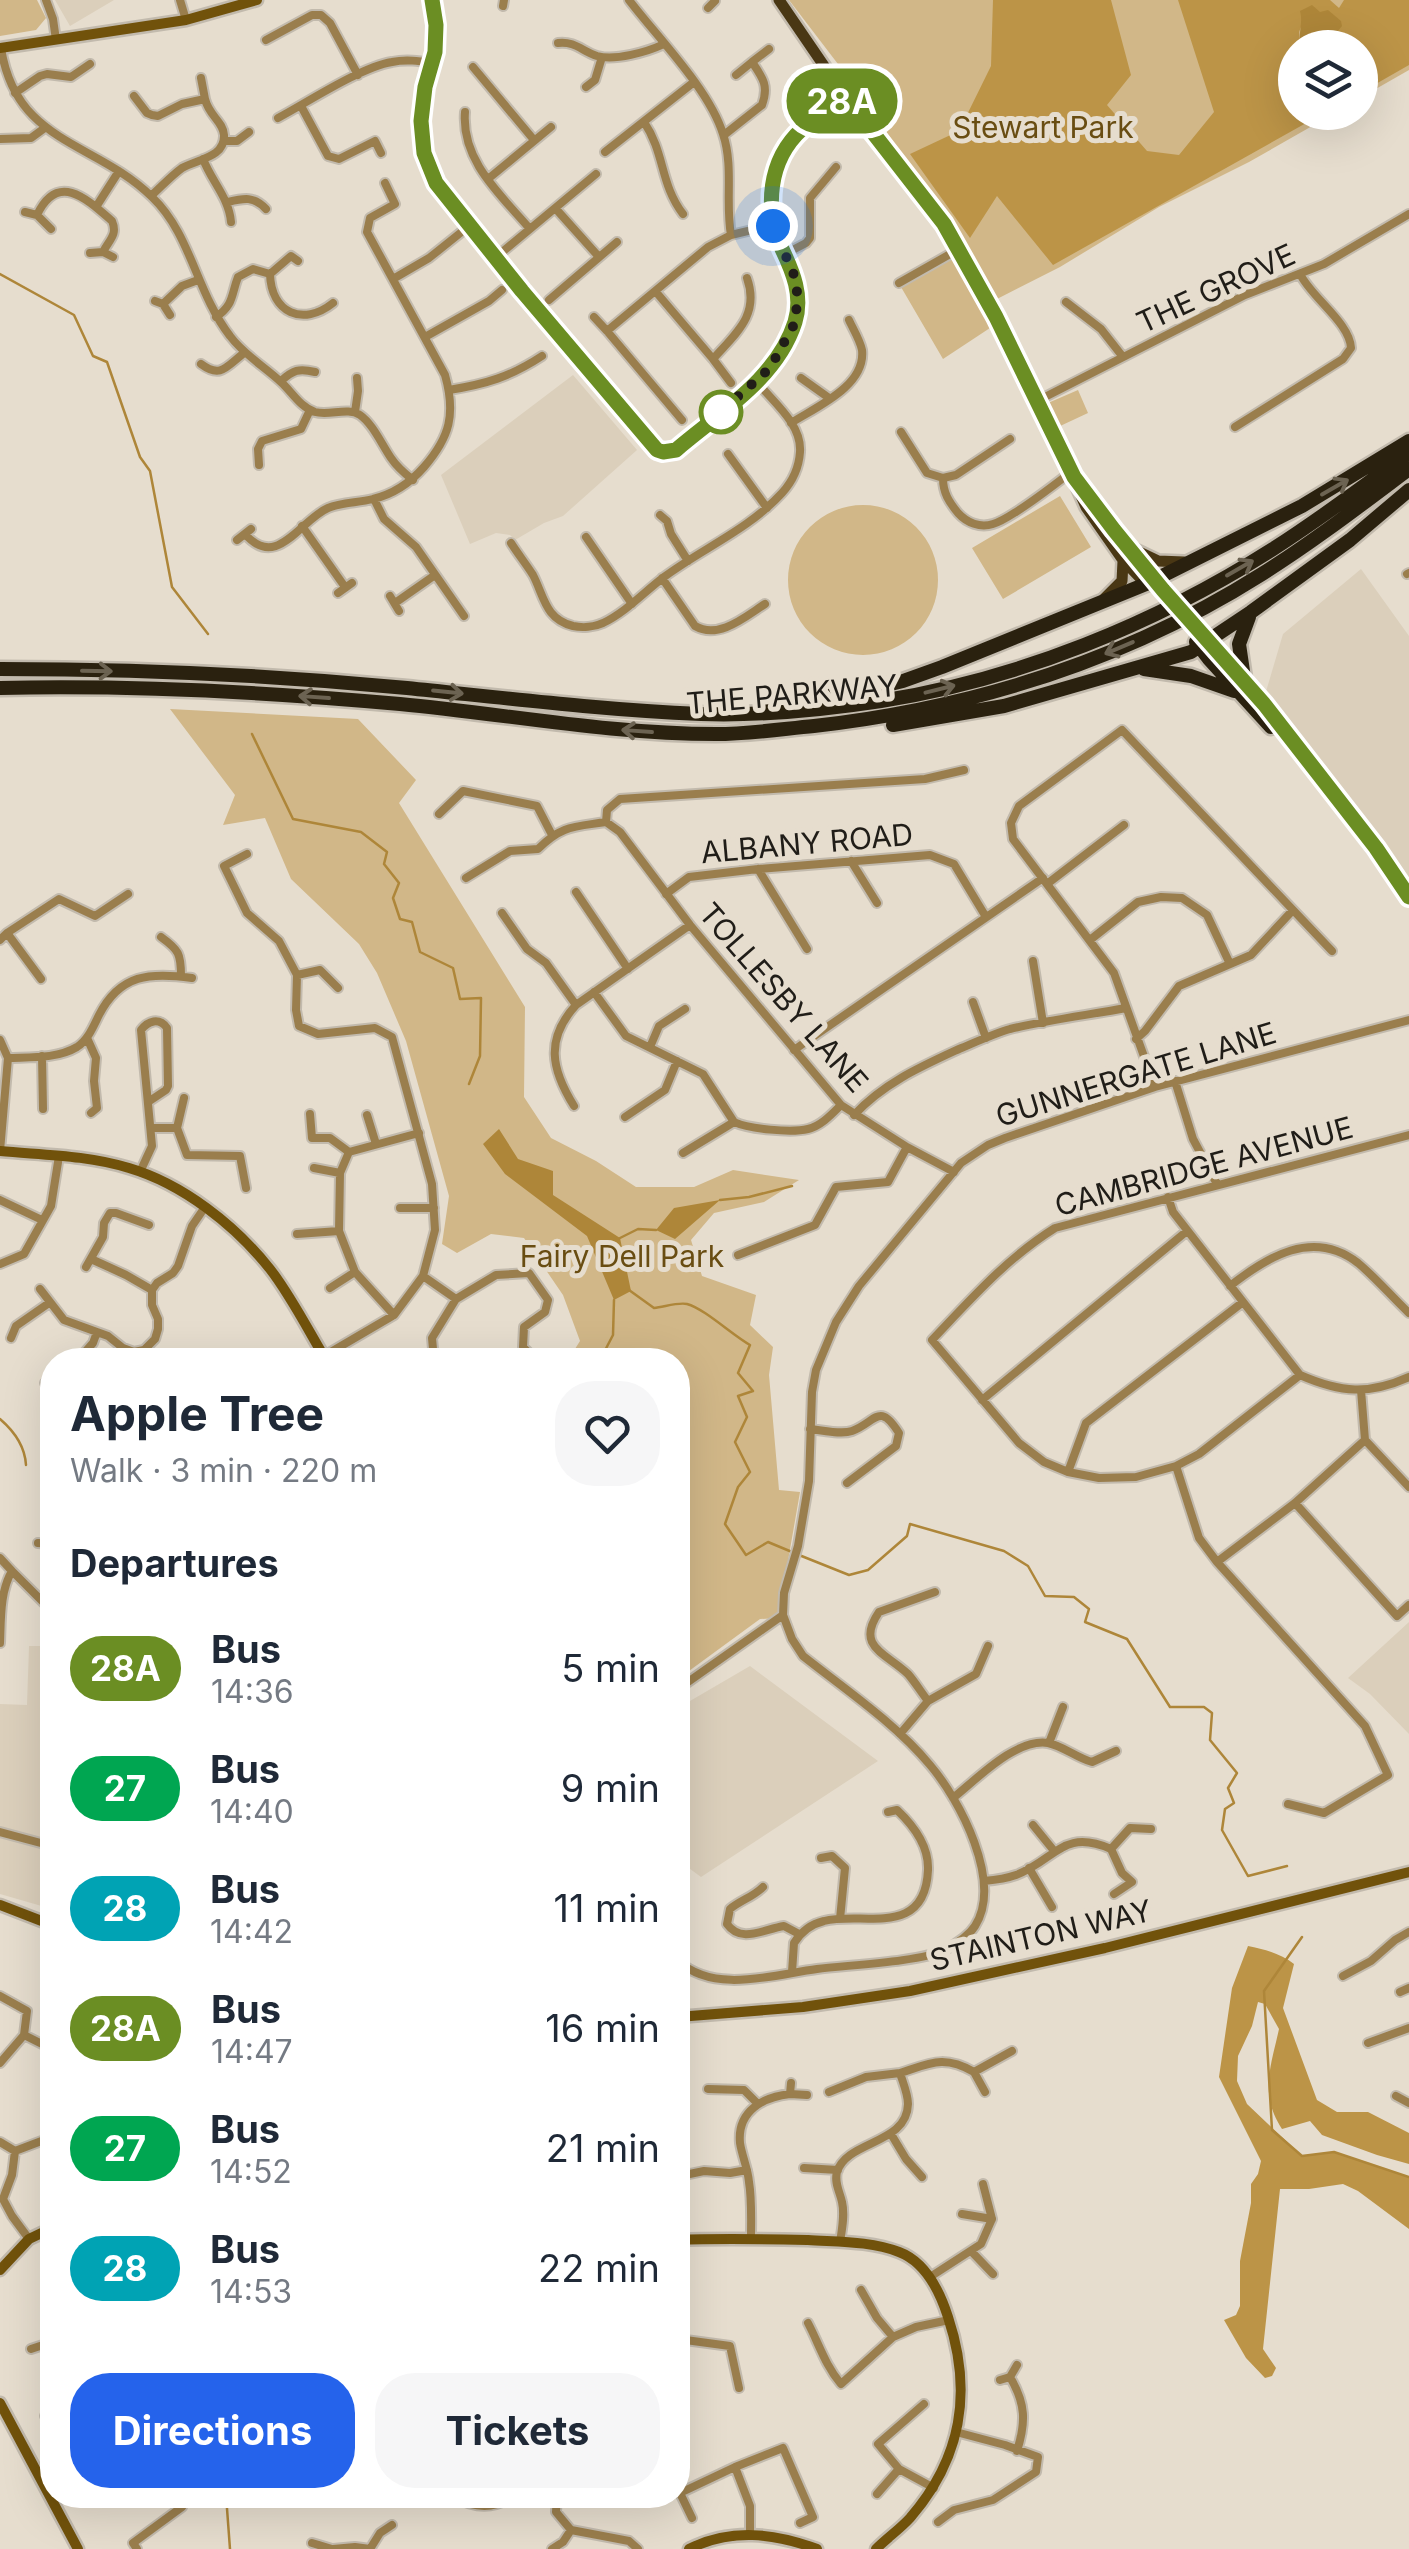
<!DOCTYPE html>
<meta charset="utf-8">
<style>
body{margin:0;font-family:Inter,sans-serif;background:#f6f6f7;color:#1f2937;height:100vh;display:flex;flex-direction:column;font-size:38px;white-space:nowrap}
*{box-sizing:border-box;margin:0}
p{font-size:32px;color:#747a83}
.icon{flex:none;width:55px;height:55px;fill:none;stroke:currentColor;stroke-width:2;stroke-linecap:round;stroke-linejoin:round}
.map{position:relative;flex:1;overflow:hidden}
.drawer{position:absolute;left:40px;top:1348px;width:650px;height:1160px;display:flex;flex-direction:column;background:#fff;border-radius:40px;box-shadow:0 10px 40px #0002}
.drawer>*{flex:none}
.badge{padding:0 20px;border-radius:32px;font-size:35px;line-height:65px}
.controls{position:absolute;left:1278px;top:30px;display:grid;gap:20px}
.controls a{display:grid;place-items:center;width:100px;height:100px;border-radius:50%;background:#fff;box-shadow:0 10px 40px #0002;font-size:50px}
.you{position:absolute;width:50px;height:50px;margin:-25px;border:8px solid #fff;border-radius:50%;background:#1a73e8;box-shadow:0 0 0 15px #1a73e833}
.map>.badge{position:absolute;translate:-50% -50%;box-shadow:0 0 0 5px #fff}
h2{padding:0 30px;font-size:38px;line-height:90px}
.round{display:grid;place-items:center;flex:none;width:105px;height:105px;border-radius:40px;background:#f6f6f7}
.summary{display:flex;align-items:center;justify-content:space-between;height:170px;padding:0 30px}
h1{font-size:48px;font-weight:700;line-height:75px}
.primary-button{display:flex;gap:20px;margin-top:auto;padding:20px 30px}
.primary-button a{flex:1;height:115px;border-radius:40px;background:#2563eb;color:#fff;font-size:40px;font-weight:700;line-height:115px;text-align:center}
.primary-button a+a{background:#f6f6f7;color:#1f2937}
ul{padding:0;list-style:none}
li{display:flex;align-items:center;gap:30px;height:120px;padding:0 30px}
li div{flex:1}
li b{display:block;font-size:38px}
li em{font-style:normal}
li .badge{min-width:110px;font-weight:700;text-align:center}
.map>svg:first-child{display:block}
.built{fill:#dbcfbb}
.green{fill:#d1b788}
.forest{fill:#bc9447}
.water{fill:#ae8639}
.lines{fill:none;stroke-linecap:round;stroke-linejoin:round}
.stream{stroke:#ae8639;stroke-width:2.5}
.street-casing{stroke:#c2baad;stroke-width:12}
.secondary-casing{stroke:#c2baad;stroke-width:15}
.primary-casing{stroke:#c2baad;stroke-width:16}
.highway-casing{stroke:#c2baad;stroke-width:19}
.street{stroke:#9a7e4d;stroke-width:8}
.secondary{stroke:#71520b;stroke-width:10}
.primary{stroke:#493714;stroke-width:11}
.highway{stroke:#2a210f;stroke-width:14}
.highway-bridge-casing{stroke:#c2baad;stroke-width:19;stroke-linecap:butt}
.highway-bridge{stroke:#2a210f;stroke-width:14}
.oneway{stroke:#6c6352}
.line-casing{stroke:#fff;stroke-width:22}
.line{stroke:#6b8e23;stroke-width:15}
.walk{stroke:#201d18;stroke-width:10;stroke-dasharray:0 18}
.stop-dot{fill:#fff;stroke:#6b8e23;stroke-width:5}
.labels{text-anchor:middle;stroke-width:10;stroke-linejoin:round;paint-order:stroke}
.park-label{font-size:30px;fill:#694d12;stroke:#e6ddce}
.street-label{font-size:30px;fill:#201d18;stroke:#e6ddce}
</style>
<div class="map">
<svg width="1409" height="2549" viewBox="0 0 1409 2549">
<rect width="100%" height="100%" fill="#e6ddce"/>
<path class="built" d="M55 0H114L70 26Z
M573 375 637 450 563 516 544 523 515 540 510 535 496 533 470 544 441 475Z
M1361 569 1409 636V901L1394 878 1405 870H1402L1327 767 1265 695 1283 634Z
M1409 1622V1734L1370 1694 1348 1678Z
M29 1646H52V1909L0 1894V1704L27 1705Z
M750 1666 878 1761 701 1877 678 1860V1708Z"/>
<path class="green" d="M0 0H37L46 18 36 30 0 36Z
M789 0H1409V70L1360 98V48H1295V112L1335 113 1249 162 1159 207 1060 267 995 300 952 226V221L944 215 854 85Z
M955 256 993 326 943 359 901 287Z
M1078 390 1088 413 1058 427 1048 403Z
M1060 496 1091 547 1003 599 972 548Z
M788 580a75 75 0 1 1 150 0a75 75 0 1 1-150 0Z
M170 709 358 719 416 780 399 803 525 1007 524 1097 551 1138 596 1161 636 1187H694L733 1170 799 1180 764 1202 714 1213 691 1240 702 1276 756 1295 750 1325 773 1347 769 1375 779 1490 800 1492 778 1618 760 1619 678 1679V1360H568L580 1341 563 1295 524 1238 491 1234 457 1253 442 1244 449 1196 406 1041 377 973 359 944 291 879 265 818 223 825 235 795Z"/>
<path class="forest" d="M993 0H1111L1131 75 1107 105 1147 151 1179 155 1214 112 1178 0H1330L1339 8 1344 0H1409V65L1360 93V48L1339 47 1342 44 1328 37 1331 34 1303 22 1299 32 1300 41 1309 47 1295 48V112L1324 113 1053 265 997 196 970 238 910 154 959 131 991 66Z
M1248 1946C1264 1949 1281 1954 1294 1964L1283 2008 1317 2100 1337 2112H1368L1409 2133V2164L1377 2155 1322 2135 1310 2121 1282 2129C1259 2094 1271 2066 1279 2029L1265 2004 1258 2002 1252 2026 1238 2056 1237 2081 1247 2104 1302 2156 1334 2152 1409 2177V2229L1358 2191 1343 2184 1309 2189H1280L1263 2349 1276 2368 1272 2376 1265 2378 1246 2358 1224 2320 1236 2315 1240 2306V2261L1251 2203V2184L1258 2174 1261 2161 1219 2077 1232 1988Z"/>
<path class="water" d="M1312 5 1320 12 1328 10 1341 21 1342 26 1337 32 1328 37 1330 40 1340 41 1342 44 1339 47H1309L1300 41C1299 30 1303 22 1300 11Z
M499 1129 518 1159 553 1171V1195L620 1238 631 1291 614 1300 587 1236 505 1174 483 1144Z
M720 1200 675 1239 656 1230 674 1208Z"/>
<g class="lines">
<path class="stream" d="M0 274 74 315 93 356 107 362 140 457 150 471 172 587 208 634
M252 734 293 819 361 832 387 852 384 864 399 883 393 898 400 919 412 922 420 952 453 968 460 999 481 998 480 1056 469 1084
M720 1200 749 1197 792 1186
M620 1238 638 1229 656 1230
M629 1290 654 1308C664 1307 678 1302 687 1304 705 1309 732 1335 750 1345L738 1373 753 1391 738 1396 747 1417 735 1442 750 1472 738 1487 725 1524 746 1555 768 1542 792 1552
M600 1360 613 1335 614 1300
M0 1419C14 1431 25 1447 26 1465
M799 1555 849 1575 868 1570 907 1536 910 1524 1004 1551 1028 1566 1045 1596 1074 1597 1089 1609 1085 1622 1127 1639 1170 1707H1204L1212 1713 1210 1740 1237 1773 1228 1788 1234 1803 1225 1809 1222 1830 1248 1876 1287 1866
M1302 1937 1264 1991 1272 2130 1302 2156 1334 2152 1409 2177
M226 2495 230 2549"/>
<defs>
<path id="street" d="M46 0 53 19 56 40
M180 0 186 20
M432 0C435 18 438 36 435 54 433 64 428 74 426 84 416 119 421 151 436 183L469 226 641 431 657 450 663 452 676 449C719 413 777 379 795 322 804 293 790 268 779 242 763 204 771 157 802 129 815 117 831 108 846 98
M629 0C658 38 709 89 723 134 734 167 725 202 731 235
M503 6 504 0
M708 8 715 1
M266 40 312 15H321L330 23 358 75
M558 43C575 41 582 51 597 56 615 61 647 52 664 44
M1 48C16 144 95 141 152 197 191 234 196 292 230 336 244 355 264 366 281 382 292 392 300 407 315 412 329 416 348 407 360 415 373 424 382 445 391 458 397 467 404 473 413 480
M473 67 534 140
M736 75 752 62
M201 78 205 99
M586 87 595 80 602 57
M15 93 40 76 47 74 71 77 90 64
M134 96 147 113 152 115 158 116 182 104 205 99C209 116 223 121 224 135 225 158 197 159 182 168 171 176 161 187 151 196
M301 106 328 156 339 159 375 141 381 153
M465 112C461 161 501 195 530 229
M278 118C308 102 361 67 392 62 406 59 419 61 432 63
M644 122C665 153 660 184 683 214
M724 135 762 105C769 86 763 78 752 62L769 49
M0 139 31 138 46 127
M224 141H237L249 132
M605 152 694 82
M203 159C212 182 229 198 231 222
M488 179 551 127
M228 202C244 198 254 196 266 209
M96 207 119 171
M556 209 599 257
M25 212 37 215 51 229
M37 215C58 171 87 199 112 221 118 235 109 240 103 252
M90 253 103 252 113 257
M785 254 806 243 810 238V198L836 167
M495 258 596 174
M270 274 291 256 298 261
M393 279 429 258 469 226
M899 283 959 249
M656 292 713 359C736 333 760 315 747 278
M549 300 617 242
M155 301 163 304 170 315
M1066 302 1101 329 1123 357
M163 304 182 286 198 280
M216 317C234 305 231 295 238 277L253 269 270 274C271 313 303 327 333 303
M594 317 607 331
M425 337 489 301 502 290
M713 359 731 383
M201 364C221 379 227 366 244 353
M801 378 829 398
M281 381C293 370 299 368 315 372
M449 390C486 384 510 377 542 356
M1039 400 1245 295 1324 264 1409 214
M355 412 358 391 357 378
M682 420 607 331 708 247 731 235 773 225
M791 423C816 407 866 386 862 350 860 340 853 329 849 320
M1235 427 1343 359 1351 348C1350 323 1312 298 1300 274
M901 432 927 473 943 478 956 475 1010 439
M728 454 767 508
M259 465 258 449 262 441 301 429 310 410
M943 478C943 493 949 502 958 513 967 523 980 528 993 524 1011 519 1054 485 1071 472
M374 499 384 519 416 547 464 616
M660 515 667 521 671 534 688 561
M302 526 345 587
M245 534C277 571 300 520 328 508 342 502 358 503 373 499 394 494 410 483 424 467 450 437 456 414 445 375L367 232 370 218 395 204 385 183
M586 537 632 604
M237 540 251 529
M511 543C518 554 526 564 533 575 544 596 545 619 573 626 582 628 594 627 603 623 626 612 644 592 664 577 703 548 748 530 782 493 792 482 799 467 800 452 802 424 773 402 757 382
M1407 574 1409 573
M662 578 695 626C719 640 746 616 765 604
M338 593 352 583
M390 596 399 611
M395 603 435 575
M439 814 463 791 537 806 552 835
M606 822 620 832 690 925 841 1105 907 1147 954 1172
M606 822 607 810 620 799 925 779 964 770
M247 854 224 866 247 913 279 941 297 975 296 1010 299 1026 318 1034 375 1028 392 1037 432 1184 435 1230 423 1276 394 1315 324 1356
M851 861 877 903
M758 869 807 949
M466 878 510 851 538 849C562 825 574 827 606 822
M1047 884 1124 825
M576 892 628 969
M666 894 689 877 758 869 930 855 954 864 986 917
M1293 910 1332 951
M502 913 527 949 546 963 576 1005
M7 933 41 979
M161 937C179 950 181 954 181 976
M0 940 7 933 59 899 95 916 128 894
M1090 940 1138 902 1161 897 1182 898 1207 915 1230 964
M1033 961 1043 1023
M297 975 320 970 338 988
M594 992 626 1036 703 1074 734 1122C749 1129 791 1133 808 1129 821 1126 832 1114 841 1105
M973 1002 986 1038
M87 1038 96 1058 94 1081 97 1108 91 1113
M1136 1039 1145 1031 1179 986 1251 955 1293 910 1122 730 1019 806 1011 823 1013 839 1114 973 1155 1087
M0 1040 8 1058 0 1151
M650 1047 659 1026 685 1009
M794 1050 1043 878
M42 1056 43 1109
M8 1058C30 1057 57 1059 77 1047 88 1040 93 1027 99 1015 120 974 150 972 192 978
M1175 1081 1193 1139 1217 1184
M574 1106C551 1069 545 1039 576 1005L690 925
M310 1114 312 1138H330L349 1152
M367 1115 376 1144
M854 1115C884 1083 920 1067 959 1049 976 1042 993 1034 1010 1029 1048 1020 1088 1015 1126 1008
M625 1117 665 1090 677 1061
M152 1128H177L184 1098
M177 1128 187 1155 240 1156 246 1188
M683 1153 734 1122
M314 1168 340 1173
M140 1172 152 1146 141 1030C148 1021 159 1017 167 1028L168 1086 166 1090 148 1102
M1168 1197 1173 1212 1300 1375C1341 1393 1369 1395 1409 1377
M0 1200 42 1220
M400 1208H434
M297 1234 339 1231
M738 1255 815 1225 836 1187 888 1182 907 1147
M91 1259 126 1275 152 1290
M0 1264 24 1254 51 1206 59 1156
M86 1267 103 1237 104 1223 110 1213H116L149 1225
M423 1276 456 1299
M1230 1286C1267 1257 1313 1228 1358 1263 1376 1278 1392 1297 1409 1313
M330 1288 355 1272
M40 1289 64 1320 108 1336 123 1348 134 1352 144 1350 155 1339 158 1329V1319L152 1305V1290L157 1283 173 1273 178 1266 192 1226 205 1207
M394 1315 355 1272 339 1231 340 1173 349 1152 419 1133
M11 1338 16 1326 49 1303
M78 1360 93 1343 97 1332
M389 1360 402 1354H433
M434 1360 432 1338 456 1299 496 1275 529 1273 548 1300 545 1312 524 1327 523 1347 536 1360
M1300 1375 1199 1454 1176 1466 1136 1477 1099 1478 1068 1472 1044 1462 1019 1443 932 1340C971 1299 1007 1258 1055 1228L1409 1135
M45 1383 52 1378
M1361 1390 1365 1440 1409 1487
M982 1400 1187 1231
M810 1429C822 1430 841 1435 852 1431 876 1422 879 1401 899 1433L896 1446 847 1483
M1176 1466 1199 1538 1217 1562 1365 1726 1388 1775 1324 1813 1288 1804
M1068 1472 1086 1423 1243 1302
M1295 1503 1397 1616 1409 1605
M38 1543 52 1544
M0 1558 12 1571C0 1591 1 1618 0 1643
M1217 1562 1295 1503 1365 1440
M12 1571 52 1611
M678 1689 783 1615
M928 1701 976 1674 988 1646
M900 1734 928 1701C921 1692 915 1682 908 1674 886 1653 855 1647 879 1612L935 1592
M1049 1743 1063 1707
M953 1798C977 1779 1016 1738 1048 1743 1063 1746 1077 1758 1092 1762L1116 1751
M1033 1825 1055 1852
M0 1832 52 1846
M1111 1849 1130 1828 1151 1829
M821 1858 832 1856 845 1868 840 1919
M1029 1868 1052 1907
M984 1881C995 1880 1005 1879 1016 1875 1056 1860 1062 1828 1111 1849L1122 1873 1132 1882 1114 1894
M763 1887C753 1897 741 1900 730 1909L727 1924C741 1944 764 1929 784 1926L799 1934
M678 1961C715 1994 772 1975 817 1969 848 1965 920 1962 945 1950 956 1944 968 1937 975 1926 1003 1882 960 1800 930 1765 895 1723 846 1690 803 1656L792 1639 783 1615 784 1593 798 1546 809 1481 812 1392 816 1370 836 1322 859 1286 961 1163 988 1145 1005 1138 1155 1087 1409 1020
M792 1972 794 1943C801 1932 811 1924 824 1921 862 1911 925 1939 928 1870 929 1846 914 1826 897 1810L888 1812
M1343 1976 1371 1961 1395 1940 1409 1932
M1400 1992 1409 1988
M0 1996 27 2011 24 2035 0 2063
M24 2035 52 2049
M1368 2043 1409 2028
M974 2072 985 2092
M900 2073C931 2063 944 2055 974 2072L1012 2051
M708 2089 744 2090 757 2103
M829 2092 866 2077 900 2073C903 2083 908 2094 908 2104 907 2145 847 2140 837 2172 834 2183 840 2192 842 2202 845 2215 842 2229 840 2242
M790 2094 807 2095
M1396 2096 1409 2103
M891 2134 906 2159 922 2177
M52 2137V2162
M0 2142 15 2151 12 2175 3 2199 12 2216 29 2239
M15 2151 52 2137
M804 2168 838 2170
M678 2187 680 2176 704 2171 730 2173 747 2170
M962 2214 992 2219
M751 2238C751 2220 752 2200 749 2182 748 2169 742 2156 740 2143 737 2111 763 2097 790 2094L791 2083
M971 2251 993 2274
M930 2277 981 2244 992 2219 983 2184
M861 2290 877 2318 893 2337
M808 2323C819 2344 825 2365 841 2384L893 2337 916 2327 949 2320
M678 2339 730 2346 739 2388
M31 2349 52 2342
M1010 2377C1026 2404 1026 2422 1017 2451
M1000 2380 1010 2377 1017 2365
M924 2404 878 2444 899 2469 934 2488
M45 2416 52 2411
M877 2494 899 2469
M343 2495 344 2500
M557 2495 556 2512 571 2530 629 2541 638 2549
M454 2497C474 2508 495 2510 513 2495
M692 2518 680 2493 735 2467
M938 2522 954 2510 993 2500 1036 2472 1038 2457 1005 2445 956 2432
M750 2534V2506L735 2467 783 2448 813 2517 800 2523
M312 2543 332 2549
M137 2549 133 2543 182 2507
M333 2549 355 2547 370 2549
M370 2549 380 2533 392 2525
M552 2549 563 2542 571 2530"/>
<path id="secondary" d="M0 48 186 20 257 0
M0 1151C43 1155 87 1155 129 1168 183 1184 235 1225 270 1269 291 1296 308 1330 326 1360
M0 1905 52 1925
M678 2017 803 2007 910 1991 1105 1948 1409 1872
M678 2240C721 2238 764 2239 808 2240 838 2242 871 2241 899 2252 926 2262 940 2292 948 2317 973 2392 962 2458 910 2518 900 2529 887 2538 876 2549
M0 2270 29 2239 52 2228
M0 2403 78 2549
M689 2549C731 2528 774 2533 817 2549"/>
<path id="primary" d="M779 0 846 98 943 224 1009 342 1039 400 1086 507 1123 560 1146 584
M1083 488 1114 530 1155 579
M1135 550 1158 561 1184 562
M1104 599 1122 581 1123 561"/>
<path id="highway" d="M1203 634C1244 681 1282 729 1321 778 1351 817 1382 856 1409 897
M1196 642 1209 659 1271 727
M0 669C136 669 272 675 407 688 505 698 603 710 701 714 760 716 822 710 881 701 1020 679 1155 624 1273 549 1320 519 1364 486 1409 453
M1144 669 1191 676 1234 691
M1244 678 1239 644 1249 617
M0 688C134 685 267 692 400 704 506 714 610 734 716 734 749 734 782 729 814 726 973 708 1126 660 1262 574 1313 542 1361 505 1409 469
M770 704 866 690 903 681 942 667 1146 584 1302 506 1409 441
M893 725 1004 706 1191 652 1251 612 1350 540 1409 490"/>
</defs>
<use href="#street" class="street-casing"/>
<use href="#secondary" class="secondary-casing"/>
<use href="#primary" class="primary-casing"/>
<use href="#highway" class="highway-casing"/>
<use href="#street" class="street"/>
<use href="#secondary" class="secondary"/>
<use href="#primary" class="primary"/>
<use href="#highway" class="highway"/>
<defs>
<path id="highway-bridge" d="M1163 590 1202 634"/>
</defs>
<use href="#highway-bridge" class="highway-bridge-casing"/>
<use href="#highway-bridge" class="highway-bridge"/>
</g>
<defs><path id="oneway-shaft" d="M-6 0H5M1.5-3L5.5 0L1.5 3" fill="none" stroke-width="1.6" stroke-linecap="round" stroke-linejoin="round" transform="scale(2.5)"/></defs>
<g class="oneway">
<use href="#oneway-shaft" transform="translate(1335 487) rotate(-30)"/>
<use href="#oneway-shaft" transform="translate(1240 568) rotate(-30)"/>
<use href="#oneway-shaft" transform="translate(1119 648) rotate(157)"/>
<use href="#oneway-shaft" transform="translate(97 671) rotate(1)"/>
<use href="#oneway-shaft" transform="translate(940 689) rotate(-14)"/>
<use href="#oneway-shaft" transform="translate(448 692) rotate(6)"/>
<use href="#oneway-shaft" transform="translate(314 697) rotate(-176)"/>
<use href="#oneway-shaft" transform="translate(637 731) rotate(-176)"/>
</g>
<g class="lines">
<defs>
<path id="line" d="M432 0 436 25 435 52 425 87 421 121 424 153 436 183 522 291 657 450 663 452 676 450C719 413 777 379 795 322 803 296 793 272 782 249 764 209 768 160 802 129 815 117 832 108 846 98L944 224 958 249 996 317 1074 477 1114 530 1163 590 1264 704 1376 848 1409 897"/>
</defs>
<use href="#line" class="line-casing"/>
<use href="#line" class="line"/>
<path class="walk" d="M721 412 716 416 770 368 796 321 797 292 794 275 773 226"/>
</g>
<circle class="stop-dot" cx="721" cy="412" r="20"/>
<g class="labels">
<g class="park-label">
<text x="1043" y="138">Stewart Park</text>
<text x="622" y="1267">Fairy Dell Park</text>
</g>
<g class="street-label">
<text transform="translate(1216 289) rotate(-25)" y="10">THE GROVE</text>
<text transform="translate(792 695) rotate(-5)" y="10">THE PARKWAY</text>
<text transform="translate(807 844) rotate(-5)" y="10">ALBANY ROAD</text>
<text transform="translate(783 998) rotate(49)" y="10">TOLLESBY LANE</text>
<text transform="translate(1136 1075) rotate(-17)" y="10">GUNNERGATE LANE</text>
<text transform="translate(1204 1167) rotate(-15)" y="10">CAMBRIDGE AVENUE</text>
<text transform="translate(1041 1936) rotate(-13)" y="10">STAINTON WAY</text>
</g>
</g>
</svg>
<div class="controls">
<a><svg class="icon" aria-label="layers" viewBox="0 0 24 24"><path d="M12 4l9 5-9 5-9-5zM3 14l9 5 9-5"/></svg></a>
</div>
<div class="you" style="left:773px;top:226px"></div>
<b class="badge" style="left:842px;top:101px;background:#6b8e23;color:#fff">28A</b>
<section class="drawer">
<div class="summary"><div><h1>Apple Tree</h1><p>Walk · 3 min · 220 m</p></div><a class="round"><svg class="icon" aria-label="heart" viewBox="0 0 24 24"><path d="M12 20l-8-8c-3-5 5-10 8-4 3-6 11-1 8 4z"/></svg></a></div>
<h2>Departures</h2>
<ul>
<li><span class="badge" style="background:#6b8e23;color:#fff">28A</span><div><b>Bus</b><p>14:36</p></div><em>5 min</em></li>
<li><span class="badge" style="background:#00a651;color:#fff">27</span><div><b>Bus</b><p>14:40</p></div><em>9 min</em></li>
<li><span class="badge" style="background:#00a3b4;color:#fff">28</span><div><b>Bus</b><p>14:42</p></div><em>11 min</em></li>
<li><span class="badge" style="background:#6b8e23;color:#fff">28A</span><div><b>Bus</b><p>14:47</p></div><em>16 min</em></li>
<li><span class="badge" style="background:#00a651;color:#fff">27</span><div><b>Bus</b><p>14:52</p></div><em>21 min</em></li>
<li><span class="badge" style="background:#00a3b4;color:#fff">28</span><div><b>Bus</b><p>14:53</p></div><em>22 min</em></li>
</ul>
<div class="primary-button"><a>Directions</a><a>Tickets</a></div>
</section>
</div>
